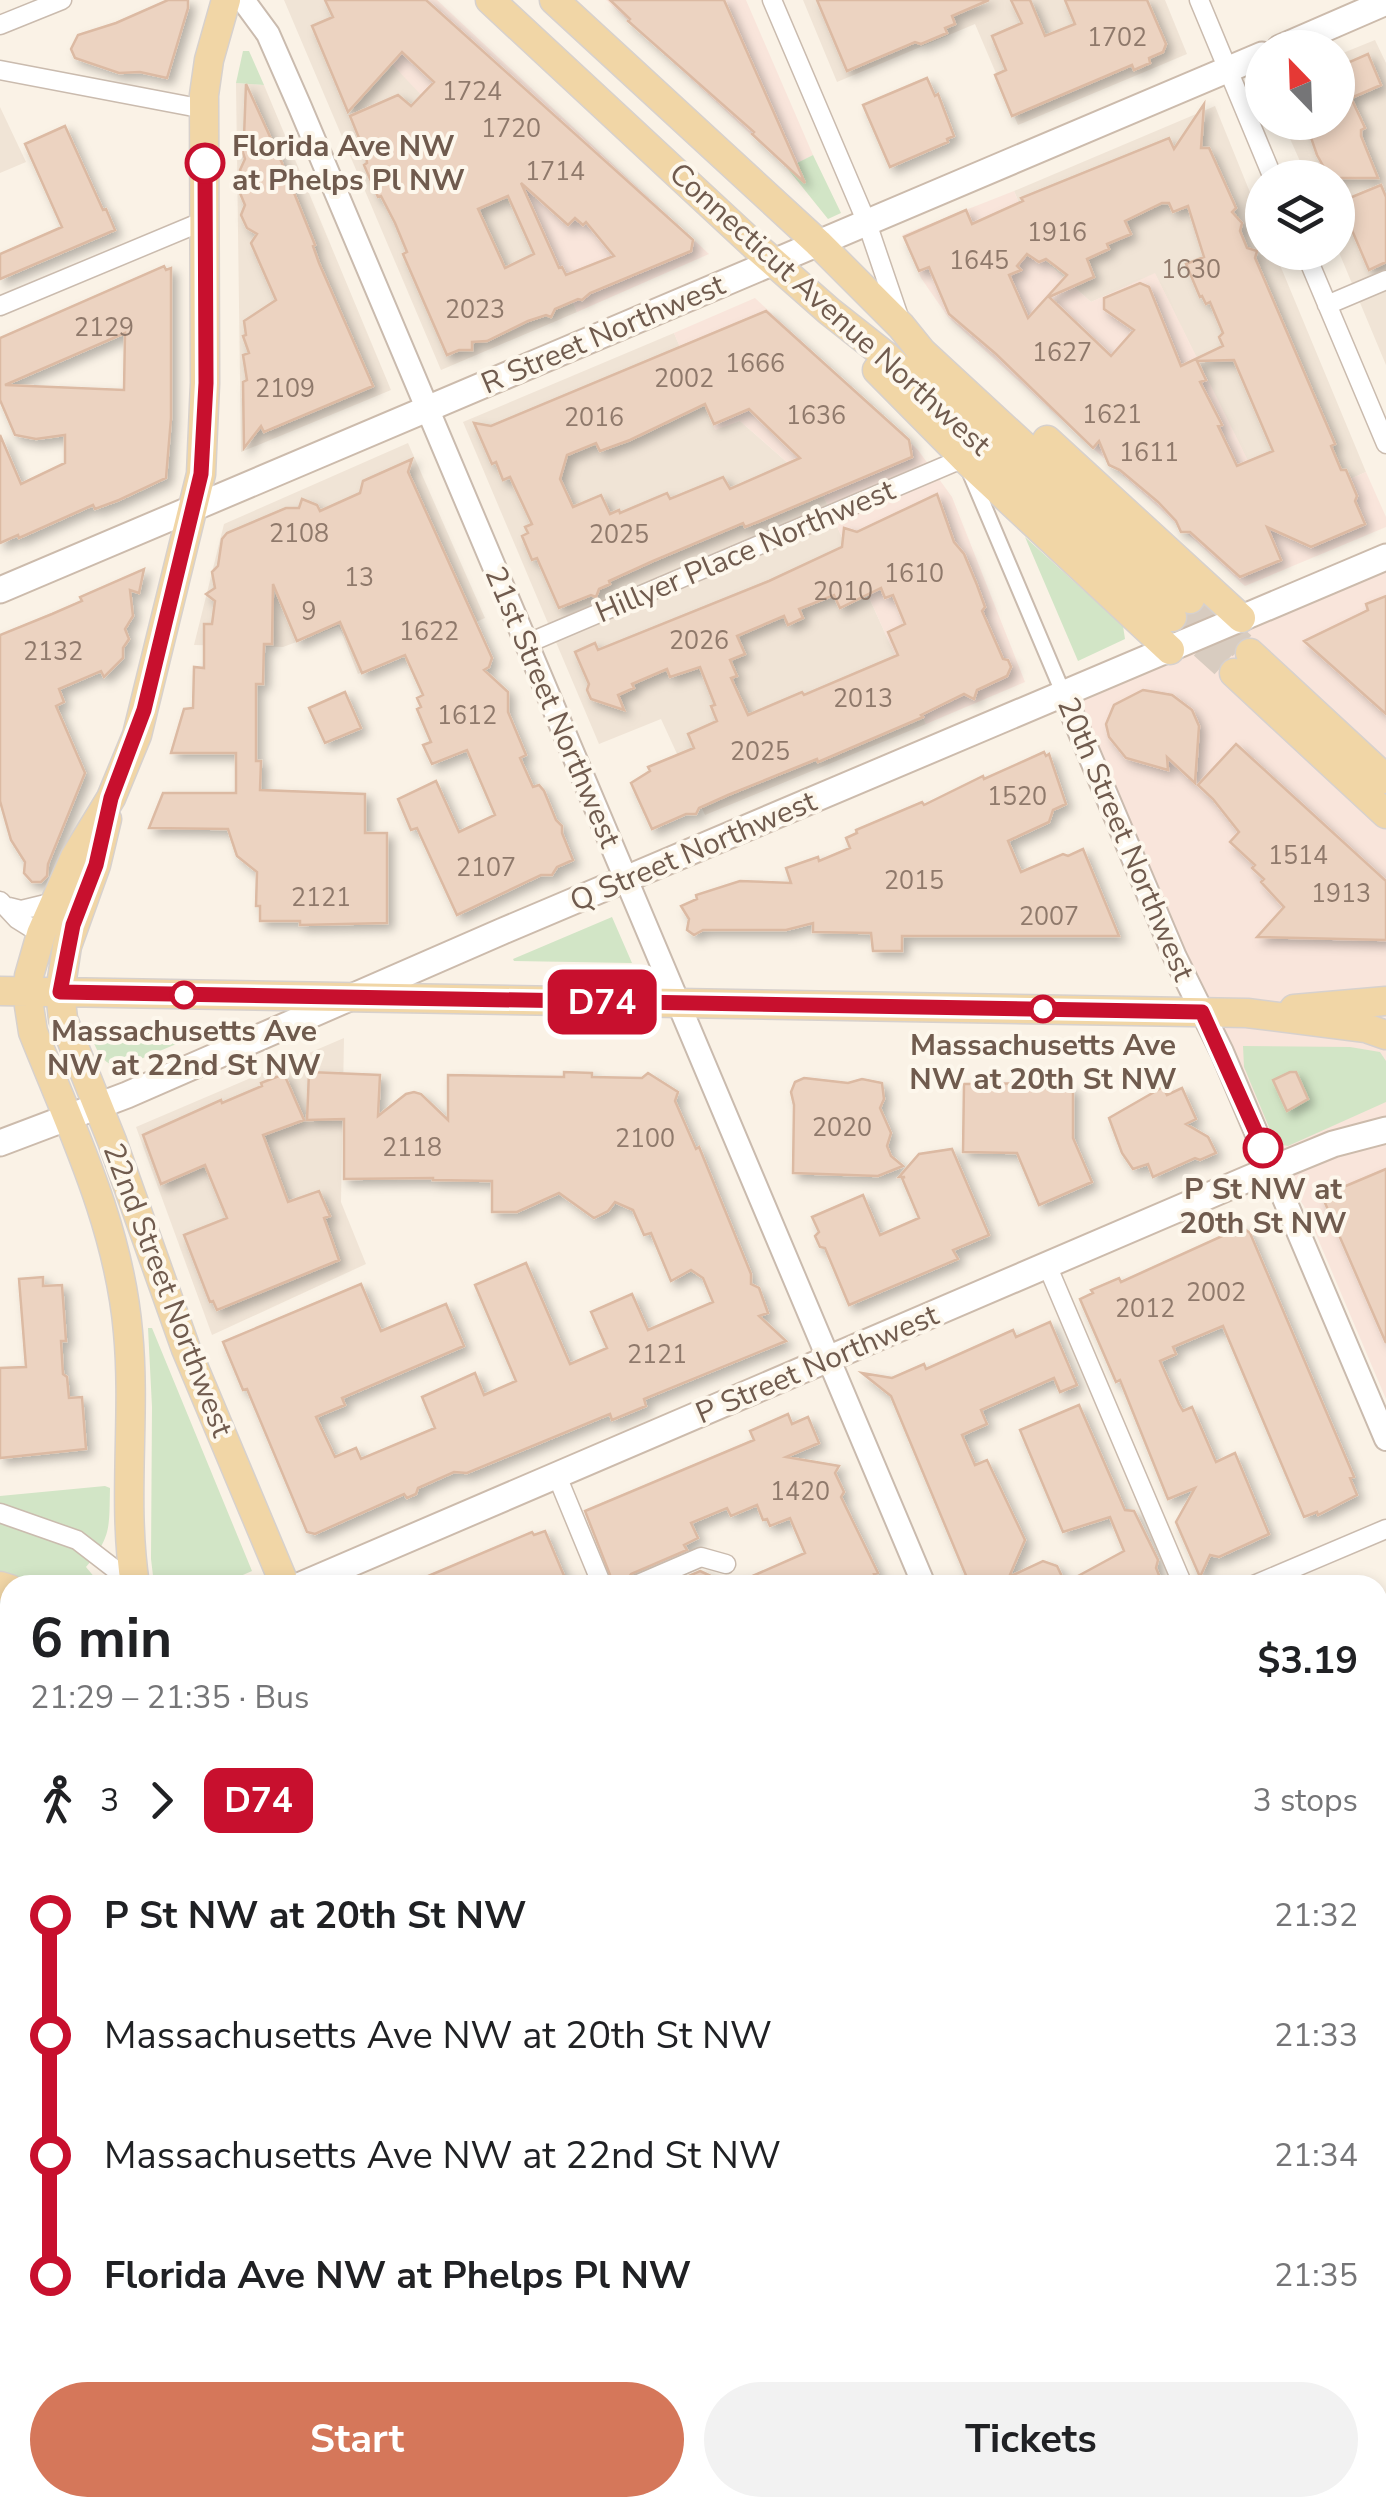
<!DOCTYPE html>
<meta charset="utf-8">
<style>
body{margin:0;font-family:"Nunito Sans",sans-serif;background:#f2f2f2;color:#202124;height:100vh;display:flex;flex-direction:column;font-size:38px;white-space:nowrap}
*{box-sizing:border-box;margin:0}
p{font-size:32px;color:#757577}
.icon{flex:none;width:55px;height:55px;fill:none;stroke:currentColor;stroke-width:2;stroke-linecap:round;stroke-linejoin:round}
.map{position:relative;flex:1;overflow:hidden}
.details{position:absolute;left:0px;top:1575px;width:1388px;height:942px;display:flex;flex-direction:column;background:#fff;border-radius:30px 30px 0 0;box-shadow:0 5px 15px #0003}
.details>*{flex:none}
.badge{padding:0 20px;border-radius:15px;font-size:35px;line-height:65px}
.needle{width:65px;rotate:337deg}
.buttons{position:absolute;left:1245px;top:30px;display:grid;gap:20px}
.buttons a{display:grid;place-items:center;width:110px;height:110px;border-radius:50%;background:#fff;box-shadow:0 5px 15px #0003;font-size:50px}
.map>.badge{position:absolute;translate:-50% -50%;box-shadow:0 0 0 5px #fff}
.legs{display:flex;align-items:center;gap:15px;height:110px;padding:0 30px;font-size:32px}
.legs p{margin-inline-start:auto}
.overview{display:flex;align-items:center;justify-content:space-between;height:170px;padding:0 30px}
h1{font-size:55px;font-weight:700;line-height:75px}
.button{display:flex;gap:20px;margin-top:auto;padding:20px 30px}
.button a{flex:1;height:115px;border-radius:60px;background:#d5775a;color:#fff;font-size:40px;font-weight:700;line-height:115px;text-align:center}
.button a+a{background:#f2f2f2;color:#202124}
ul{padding:0 30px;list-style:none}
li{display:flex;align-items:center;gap:35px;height:120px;font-size:38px}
li i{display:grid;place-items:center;width:15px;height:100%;margin:0 12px;background:currentColor}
li i::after{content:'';width:25px;height:25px;margin:-12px;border:8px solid;border-radius:50%;background:#fff}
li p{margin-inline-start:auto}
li:first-child i{background:linear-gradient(#0000 50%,currentColor 0)}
li:last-child i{background:linear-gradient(currentColor 50%,#0000 0)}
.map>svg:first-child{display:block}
.residential{fill:#f0e4d6}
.commercial{fill:#f9e5db}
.green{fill:#d2e5c6}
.water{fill:#bddbe1;stroke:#a5cad1;stroke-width:2.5}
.building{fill:#ecd3c1;stroke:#dcbaa3;stroke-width:2.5;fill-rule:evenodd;filter:url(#shadow)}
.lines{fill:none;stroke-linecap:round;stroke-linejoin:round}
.primary-tunnel{stroke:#d8ccc0;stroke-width:28;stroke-dasharray:28 14;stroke-linecap:butt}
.pedestrian-casing{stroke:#cabbae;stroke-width:18}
.minor-casing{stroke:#cabbae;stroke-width:21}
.tertiary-casing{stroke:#cabbae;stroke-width:26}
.secondary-casing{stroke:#ccbbac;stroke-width:29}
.primary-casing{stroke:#d7d1cd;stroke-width:31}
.pedestrian{stroke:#fff;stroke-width:14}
.minor{stroke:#fff;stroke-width:18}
.tertiary{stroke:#fff;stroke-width:22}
.secondary{stroke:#fff;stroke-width:25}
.primary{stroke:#f1d6a6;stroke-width:28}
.line-1-casing{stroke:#fff;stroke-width:22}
.line-1{stroke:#c8102e;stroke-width:15}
.stop-1-dot{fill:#fff;stroke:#c8102e;stroke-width:5}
.labels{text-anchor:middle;stroke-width:8;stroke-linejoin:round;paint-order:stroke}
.number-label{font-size:25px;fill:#8f796b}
.stop-label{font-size:30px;font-weight:bold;fill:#705b4e;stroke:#fdf7ec}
.street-label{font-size:30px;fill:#705b4e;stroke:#fdf7ec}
</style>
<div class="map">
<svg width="1386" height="2516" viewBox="0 0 1386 2516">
<defs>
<filter id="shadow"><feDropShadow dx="5.5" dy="5.5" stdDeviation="5" flood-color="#0004"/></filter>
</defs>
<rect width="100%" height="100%" fill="#faf2e6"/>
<path class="residential" d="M284 0H354L535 216 577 312 441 370Z
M803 0H1165L1187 54 1018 125 975 24 837 82Z
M1375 40 1386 63V365L1338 250V178L1307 177 1283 123 1338 122V55Z
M236 83 264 85 391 390 241 452Z
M1215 106 1262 222V252L1275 253 1366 472 1273 512 1155 274 1091 302 1043 259 1014 191Z
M0 107 26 162 0 173Z
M674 333 715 429 740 421 822 493 926 724 705 815 661 719 599 744 463 422Z
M408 443 485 618 358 674 339 626 283 647 194 645 224 524Z
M344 1038 341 1202 366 1264 212 1335 136 1127Z"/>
<path class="commercial" d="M354 0H437L709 254 577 312 535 216 343 12Z
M606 0H746L813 155 787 168Z
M1014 191 1043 259 1091 302 1155 273 1273 511 1366 472 1386 517V527L1245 586 948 317 921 278 902 235Z
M755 298 918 450 952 497 1025 682 926 724 822 493 740 421 715 430 674 333Z
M1386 557V1399L1304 1206 1261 1142 1064 695Z"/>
<path class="green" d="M243 51H249L264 85 236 83Z
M813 155 841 213 828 219 787 168Z
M1025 537 1123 626 1125 639 1078 661Z
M612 917 632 963 514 961 513 959Z
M89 1031 200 1034 124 1066C101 1067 97 1050 89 1031Z
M1243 1046 1350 1047 1380 1052 1386 1061V1102L1288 1146 1276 1144 1244 1067Z
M148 1328H152L252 1571 220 1585 154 1584 151 1559 152 1407Z
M105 1486 110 1488C109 1526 112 1537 86 1567L101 1585H10V2482L0 2487V1496Z"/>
<path class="water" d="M0 1724 10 1735V1860L0 1891Z"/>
<path class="building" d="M168 0H188V8L167 78 140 72 119 73 75 58 71 49 78 35 116 23Z
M325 0H426L693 240 691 251 590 293 582 300 578 299 555 309 551 317 546 315 528 321 487 341 472 342V350H459L447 355 403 254 407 252 395 223 381 196 378 197 364 165 367 163 366 155 350 116 398 95 411 106 434 82 402 52 348 112 312 26 333 17ZM521 183 568 225 575 218 583 225 586 222 614 256 566 275 562 267 559 268ZM508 196 534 254 505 268 478 209Z
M610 0H724L805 183 752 134 754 132 628 21 630 19Z
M817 0H989L952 16 955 24 945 28 947 33 921 44 915 42 847 71Z
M1011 0H1030L1045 36 1075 24 1065 0H1147L1166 44 1163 52 1149 58 1150 63 1134 70 1132 65 1012 116 995 75 1006 70 992 36 1022 23Z
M1368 54 1381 85 1351 98 1365 128 1361 130V136L1378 178H1330L1317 155 1307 126 1316 122H1338V67Z
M927 78 935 96 938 94 954 136 947 139 948 142 890 167 863 105Z
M246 84 282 163 315 245 313 246 319 263 373 386 264 432 261 426 244 448 243 382 247 380 243 355 249 353 243 336 246 335 244 321 276 300 251 243 257 234 247 228 241 215 245 205 240 193 245 181 240 170 245 159 240 143 244 137Z
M1204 104 1201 148H1209L1236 208 1232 212 1242 223 1240 231 1247 248 1257 251 1255 258 1335 444 1331 446 1341 470H1346L1357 496 1355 501 1365 524 1311 547 1267 527 1281 560 1240 577 1190 532H1181L1176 521 1158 502 1120 470 1109 465 1099 441 1093 448 996 354 949 314 929 267 919 271 904 237 966 210 972 224 1023 201 1021 198 1169 138 1174 149ZM1162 203H1169L1173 212 1188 206 1204 257 1186 264 1200 297 1202 296 1206 304 1210 302 1223 333 1219 337 1223 346 1181 366 1149 287 1140 283 1104 298V309L1134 330 1111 356 1049 297 1094 277 1087 259 1109 249 1107 244 1131 234 1125 221ZM1027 254 1039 262 1046 259 1067 275 1028 318 1009 275 1021 270 1017 266ZM1234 360 1273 451 1237 466 1218 426 1222 425 1200 382 1206 380 1197 361Z
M65 126 103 210 106 209 115 230 0 279V254L62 227 25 144Z
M1381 185 1386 197V262L1369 270 1340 202Z
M164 266 166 270 171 268V418L166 478 119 500 95 509 93 505 19 538 18 535 0 543V435L21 484 65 463V435L36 439 15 435 0 400V338ZM125 333 124 390 5 385Z
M766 311 909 440 912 457 760 521 745 527 743 523 653 561 609 581 610 584 599 589 596 597 591 595 559 608 537 558 532 560 522 536 528 533 525 527 532 524 510 477 503 480 496 462 492 464 474 423 491 426ZM705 404 714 424 749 409 800 458 730 489 723 477 670 499 667 493 620 513 619 510 610 514 601 495 573 507 560 479 567 455 596 443 600 451 630 440Z
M412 459 408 472 492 658 489 667 484 670 508 692V712L526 755 520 758 533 787 539 785 544 791 556 820 562 826V833L573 860 557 867 552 875H541L457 915 417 828 411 830 398 799 436 781 459 832 495 815 467 750 432 764 423 745 431 742 417 709 421 707 417 698 423 695 405 655 362 673 340 622 297 641 273 584 272 644H264L263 684H256V761H261L260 790 365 794V833H387V923L300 925V921H260V906H256L257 872 237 856 228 829 149 828 163 793H236V753H171L184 709 193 708 194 667 204 668V624H212L215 601 206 594 215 588 212 572 218 566 222 539 227 533 286 508H299L302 499 317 505 320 511 360 493 363 481Z
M937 494 954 542 964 554 977 585 985 607 982 611 1003 659 1008 660 1011 667 1007 676 977 690 974 699 964 694 921 715 923 717 818 762 817 759 728 795 699 808 696 814H686L652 829 631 783 650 771 648 767 694 748 688 734 717 721 711 706 715 705 700 667 670 677 667 669 632 684 634 688 618 695 624 710 591 699 587 690 589 684 575 652 595 643 598 650 769 581 842 547 844 528 857 532ZM881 588 885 598 893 595 905 624 888 632 898 655 804 695 802 692 748 715 731 678 737 676 730 660 745 654 737 636 784 616 788 625 803 618 799 609 834 595 840 608Z
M144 569 139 593 130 590 133 616 125 629 129 639 123 648V658L104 677 101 671 59 689 64 702 56 706 85 773 48 864 47 876 41 882H32L24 873 25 862 11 840 0 801V635L52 614 82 601 80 597Z
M1386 596V714L1304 641 1368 610 1366 604Z
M1143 690 1172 695 1192 710 1199 726 1195 783 1167 757 1168 770 1126 758 1109 737 1106 724 1114 705Z
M345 692 361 728 325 743 309 708Z
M1236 744 1386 881V940L1257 937 1284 907 1261 882 1264 879 1252 868 1255 865 1230 842 1239 832 1213 799 1198 785Z
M1044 752 1046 756 1049 754 1066 804 1053 810 1049 822 1008 841 1021 872 1063 854 1068 856 1083 849 1119 936H902V951H873L871 933 813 932V923L786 930H703L694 935 687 930 689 919 681 906 697 899 696 895 740 881 791 883 786 868 818 857 819 861 850 848 846 838 857 833 856 830 922 802 924 805 983 776 984 779Z
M309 1072 380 1075 378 1116 406 1094 414 1092 421 1094 448 1120V1075L564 1077V1072L592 1073V1077L642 1078 648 1073 678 1092 675 1101 696 1149 699 1147 751 1274V1284L759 1288 768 1313 759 1316 786 1341 644 1399 646 1406 612 1420 610 1414 467 1473 454 1472 418 1488 416 1494 407 1498 404 1494 315 1534 307 1532 247 1389 243 1390 223 1342 361 1284 381 1331 446 1304 464 1346 342 1398 345 1405 316 1417 335 1457 356 1448 361 1459 435 1428 422 1397 475 1373 484 1395 516 1381 475 1285 526 1263 570 1364 607 1348 591 1312 632 1294 648 1330 713 1302 703 1278 691 1270 671 1281 651 1233 644 1235 633 1210 615 1202 608 1211 594 1218 559 1193 517 1212H492V1181L433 1180V1178L344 1179V1119L307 1120Z
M1290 1072H1296L1308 1099 1287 1111 1273 1080Z
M284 1074 304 1120 263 1135 288 1202 319 1191 330 1216 324 1218 339 1260 217 1310 213 1301 210 1302 184 1235 227 1218 205 1165 161 1184 143 1135 221 1100 222 1103 262 1086 261 1083Z
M804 1078 848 1083 862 1079 882 1083 884 1099 880 1108 891 1133 887 1146 891 1156 903 1166 878 1176 793 1173 794 1105 791 1092 795 1082Z
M1039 1083 1073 1088V1138L1092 1182 1039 1205 1017 1153 963 1152 964 1084Z
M1163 1087 1167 1095 1182 1088 1196 1119 1186 1124 1208 1137 1216 1153 1200 1160 1195 1158 1153 1177 1148 1164 1133 1169 1122 1153 1109 1118Z
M952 1149 989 1235 953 1250 958 1259 849 1305 825 1248 820 1247 815 1236 819 1232 812 1217 863 1195 880 1235 919 1218 902 1178 905 1177H899L919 1154Z
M1386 1169V1343L1322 1196Z
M1242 1227 1250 1233 1354 1477 1350 1478 1357 1495 1318 1515 1317 1512 1304 1517 1223 1326 1173 1347 1176 1354 1160 1361 1179 1404 1183 1411 1192 1407 1216 1462 1235 1453 1269 1534 1219 1557 1210 1555 1200 1577 1176 1522 1195 1488 1168 1499 1120 1380 1116 1382 1080 1299 1093 1293 1091 1290 1119 1278 1121 1282Z
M43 1277V1286L62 1285 66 1341H61L63 1374 67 1377 69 1398 82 1397 86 1449 0 1458V1368L26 1367 19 1279Z
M1050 1322 1077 1385 1060 1392 1054 1378 1036 1386 981 1410 987 1424 962 1435 975 1465 987 1460 1025 1540 1009 1577 1043 1561 1057 1566 1065 1583 1124 1551 1110 1517 1063 1532 1020 1430 1079 1405 1125 1510 1134 1511 1158 1560 1156 1568 1163 1585H970L891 1396 862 1373 892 1378 924 1364 926 1369 1013 1330 1016 1337Z
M788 1414 792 1424 808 1417 819 1443 786 1457 839 1466 835 1473 844 1492 841 1497 878 1573 874 1574 879 1585H732L805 1553 790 1518 770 1526 767 1519 763 1520 757 1505 731 1516 727 1508 691 1523 698 1538 684 1545 687 1550 631 1574 624 1585H614L585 1511 754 1440 750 1431Z
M545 1531 568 1585H407L532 1532 534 1535Z
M700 1571 730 1585H668Z"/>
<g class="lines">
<path class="primary-tunnel" d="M1190 599 1250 653
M1172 617 1234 673"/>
<defs>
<path id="pedestrian" d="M970 473 1064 695"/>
<path id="minor" d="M772 0 867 223 900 320
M1199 0 1273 178
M0 25 62 0
M0 70 204 109
M1305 252 1386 444
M1327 305 1386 280
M0 306 206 220
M526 644 964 458
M0 901 17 919 41 934
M9 907 21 910 54 902
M1047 1265 1183 1585
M557 1476 602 1585
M0 1513 77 1540 134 1584
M636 1585 701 1557 726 1564
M1254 1585 1386 1529
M1378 2034 1386 2031
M242 2516 262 2508"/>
<path id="tertiary" d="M243 0 268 34 300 107 924 1585
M1064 695 1175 957 1222 1052 1386 1439
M1314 2508 1318 2516"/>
<path id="secondary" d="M1280 48 1386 2
M0 590 1262 55
M0 1143 127 1095 503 931 1386 557
M301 1585 1250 1178 1333 1144 1386 1130
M0 1714 10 1709
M1378 2081 1386 2044
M1276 2516 1279 2508"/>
<path id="primary" d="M490 0 754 245 829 311 886 356 1172 617
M554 0 818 243 901 326 922 352 1190 599
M877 370 964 458 1170 650
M1047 440 1241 618
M1250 653 1386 779
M1234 673 1386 814
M107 819 96 865 67 946 60 992 63 1019 112 1141 186 1349 285 1585
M0 991 1247 1013 1366 1028 1386 1035
M1294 1009 1386 1001
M135 1585C122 1501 136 1416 128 1332 119 1226 72 1130 33 1032L29 1006V976L41 934 75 857 111 798 137 735 201 474 205 383 204 95 209 60 226 0
M0 1586 10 1589
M291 2508 294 2516
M674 2508 677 2516"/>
</defs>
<use href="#pedestrian" class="pedestrian-casing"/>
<use href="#minor" class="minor-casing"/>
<use href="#tertiary" class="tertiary-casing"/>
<use href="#secondary" class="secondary-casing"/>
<use href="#primary" class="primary-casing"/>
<use href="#pedestrian" class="pedestrian"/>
<use href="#minor" class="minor"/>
<use href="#tertiary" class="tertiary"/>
<use href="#secondary" class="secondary"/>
<use href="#primary" class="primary"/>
</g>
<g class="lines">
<defs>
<path id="line-1" d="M205 163 206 383 201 474 144 710 111 798 96 865 73 925 60 992 1202 1012 1263 1148"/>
</defs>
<use href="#line-1" class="line-1-casing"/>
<use href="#line-1" class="line-1"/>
</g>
<g class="stop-1-dot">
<circle cx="205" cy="163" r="18"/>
<circle cx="184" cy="995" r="12"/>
<circle cx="1043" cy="1009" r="12"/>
<circle cx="1263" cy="1148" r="18"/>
</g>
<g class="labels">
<g class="number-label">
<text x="1117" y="46">1702</text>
<text x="472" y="100">1724</text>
<text x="511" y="137">1720</text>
<text x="555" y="180">1714</text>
<text x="1057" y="241">1916</text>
<text x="979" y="269">1645</text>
<text x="1191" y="278">1630</text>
<text x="475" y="318">2023</text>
<text x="104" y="336">2129</text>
<text x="1062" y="361">1627</text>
<text x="755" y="372">1666</text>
<text x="684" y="387">2002</text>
<text x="285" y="397">2109</text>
<text x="1112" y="423">1621</text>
<text x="816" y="424">1636</text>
<text x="594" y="426">2016</text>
<text x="1149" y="461">1611</text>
<text x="299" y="542">2108</text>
<text x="619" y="543">2025</text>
<text x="914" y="582">1610</text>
<text x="359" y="586">13</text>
<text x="843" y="600">2010</text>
<text x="309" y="620">9</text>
<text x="429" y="640">1622</text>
<text x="699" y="649">2026</text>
<text x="53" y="660">2132</text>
<text x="863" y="707">2013</text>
<text x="467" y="724">1612</text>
<text x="760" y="760">2025</text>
<text x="1017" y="805">1520</text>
<text x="1298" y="864">1514</text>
<text x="486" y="876">2107</text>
<text x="914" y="889">2015</text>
<text x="1341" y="902">1913</text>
<text x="321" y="906">2121</text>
<text x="1049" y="925">2007</text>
<text x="842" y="1136">2020</text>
<text x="645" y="1147">2100</text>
<text x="412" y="1156">2118</text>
<text x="1216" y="1301">2002</text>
<text x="1145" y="1317">2012</text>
<text x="657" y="1363">2121</text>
<text x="800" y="1500">1420</text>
</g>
<g class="stop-label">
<text x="232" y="156" text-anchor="start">Florida Ave NW<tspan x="232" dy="34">at Phelps Pl NW</tspan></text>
<text x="184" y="1041">Massachusetts Ave<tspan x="184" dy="34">NW at 22nd St NW</tspan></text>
<text x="1043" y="1055">Massachusetts Ave<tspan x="1043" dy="34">NW at 20th St NW</tspan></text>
<text x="1263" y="1199">P St NW at<tspan x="1263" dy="34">20th St NW</tspan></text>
</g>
<g class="street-label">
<text transform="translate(830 309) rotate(42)" y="10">Connecticut Avenue Northwest</text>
<text transform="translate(603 334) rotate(-23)" y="10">R Street Northwest</text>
<text transform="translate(745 551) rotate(-23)" y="10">Hillyer Place Northwest</text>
<text transform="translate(553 707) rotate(67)" y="10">21st Street Northwest</text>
<text transform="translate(1126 839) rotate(67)" y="10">20th Street Northwest</text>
<text transform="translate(693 851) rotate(-23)" y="10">Q Street Northwest</text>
<text transform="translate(168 1290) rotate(69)" y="10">22nd Street Northwest</text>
<text transform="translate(817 1364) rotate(-23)" y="10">P Street Northwest</text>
</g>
</g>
</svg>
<div class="buttons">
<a><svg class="needle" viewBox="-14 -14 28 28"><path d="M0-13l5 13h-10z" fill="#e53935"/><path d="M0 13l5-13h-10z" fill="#757577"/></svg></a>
<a><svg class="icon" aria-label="layers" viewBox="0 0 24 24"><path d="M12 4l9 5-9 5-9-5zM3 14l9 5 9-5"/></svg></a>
</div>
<b class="badge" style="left:602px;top:1002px;background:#c8102e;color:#fff">D74</b>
<section class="details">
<div class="overview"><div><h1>6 min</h1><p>21:29 – 21:35 · Bus</p></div><b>$3.19</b></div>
<div class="legs"><svg class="icon" aria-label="walk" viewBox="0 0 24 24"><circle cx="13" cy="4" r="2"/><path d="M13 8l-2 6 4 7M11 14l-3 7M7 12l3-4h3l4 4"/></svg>3<svg class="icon" aria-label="forward" viewBox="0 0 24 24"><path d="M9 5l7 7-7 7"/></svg><b class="badge" style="background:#c8102e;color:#fff">D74</b><p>3 stops</p></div>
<ul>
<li><i style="color:#c8102e"></i><b>P St NW at 20th St NW</b><p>21:32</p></li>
<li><i style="color:#c8102e"></i><span>Massachusetts Ave NW at 20th St NW</span><p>21:33</p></li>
<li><i style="color:#c8102e"></i><span>Massachusetts Ave NW at 22nd St NW</span><p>21:34</p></li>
<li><i style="color:#c8102e"></i><b>Florida Ave NW at Phelps Pl NW</b><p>21:35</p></li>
</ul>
<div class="button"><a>Start</a><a>Tickets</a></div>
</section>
</div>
